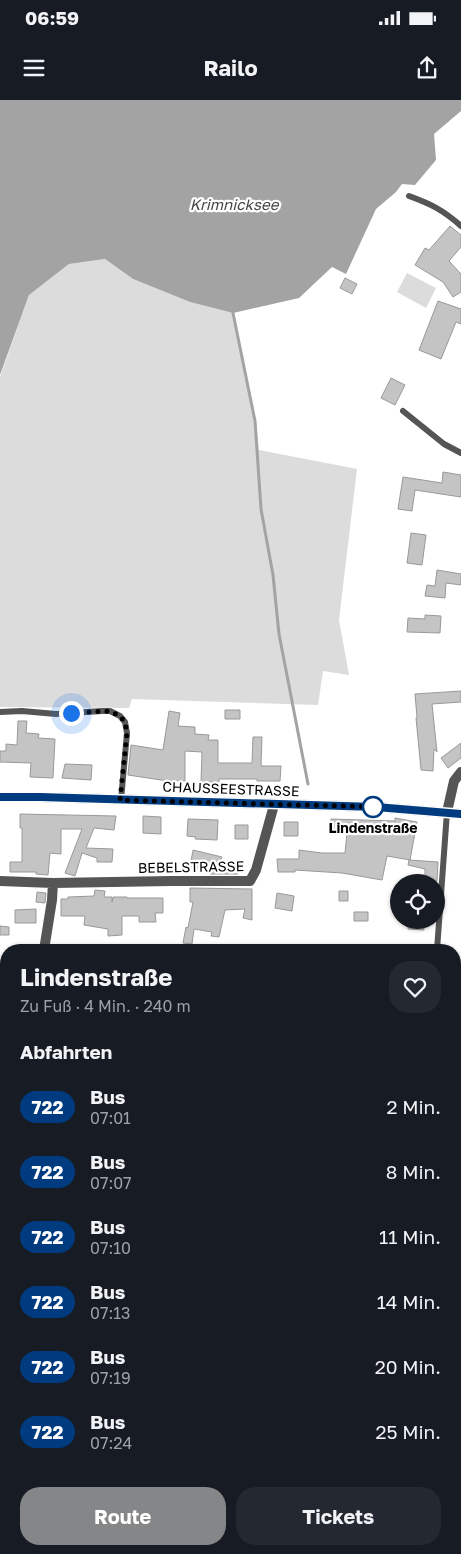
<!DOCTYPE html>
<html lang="de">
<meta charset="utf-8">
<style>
body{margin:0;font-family:"Golos Text",sans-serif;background:#242831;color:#f1f3f6;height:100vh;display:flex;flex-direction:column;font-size:19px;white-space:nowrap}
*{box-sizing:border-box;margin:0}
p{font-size:16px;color:#9ea1a6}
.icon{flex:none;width:28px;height:28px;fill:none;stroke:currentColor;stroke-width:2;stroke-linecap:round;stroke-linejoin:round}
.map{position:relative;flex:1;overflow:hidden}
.panel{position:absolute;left:0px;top:844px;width:461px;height:611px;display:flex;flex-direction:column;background:#171b24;border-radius:20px 20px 0 0;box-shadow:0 1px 4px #0004}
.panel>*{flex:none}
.badge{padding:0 10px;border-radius:16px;font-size:18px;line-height:32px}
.controls{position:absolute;left:390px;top:774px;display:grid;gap:10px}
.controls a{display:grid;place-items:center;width:55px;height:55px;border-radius:50%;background:#171b24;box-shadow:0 1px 4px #0004;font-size:25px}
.you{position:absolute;width:25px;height:25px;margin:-12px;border:4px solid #fff;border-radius:50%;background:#1a73e8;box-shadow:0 0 0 8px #1a73e833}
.map>.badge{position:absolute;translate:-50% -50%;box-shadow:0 0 0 2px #fff}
h2{padding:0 20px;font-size:19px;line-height:45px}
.round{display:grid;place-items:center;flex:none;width:52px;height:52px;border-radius:20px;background:#242831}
.summary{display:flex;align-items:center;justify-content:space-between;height:85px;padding:0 20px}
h1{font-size:24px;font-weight:700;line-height:38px}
.primary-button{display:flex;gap:10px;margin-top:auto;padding:10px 20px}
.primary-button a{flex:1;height:58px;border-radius:20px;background:#858687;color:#fff;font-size:20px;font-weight:700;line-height:58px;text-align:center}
.primary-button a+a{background:#242831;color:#f1f3f6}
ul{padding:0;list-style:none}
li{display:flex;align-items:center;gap:15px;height:65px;padding:0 20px}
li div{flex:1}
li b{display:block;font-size:19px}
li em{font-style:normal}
li .badge{min-width:55px;font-weight:700;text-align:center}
.status{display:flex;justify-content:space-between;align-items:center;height:35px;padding:0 25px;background:#171b24;direction:ltr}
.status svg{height:14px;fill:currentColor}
header{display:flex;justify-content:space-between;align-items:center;height:65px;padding:0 20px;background:#171b24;font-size:22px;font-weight:700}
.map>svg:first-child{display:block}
.green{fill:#dcdcdc}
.water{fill:#a3a3a3}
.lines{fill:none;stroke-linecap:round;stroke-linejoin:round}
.stream{stroke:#a3a3a3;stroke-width:3}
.building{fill:#c4c4c4;stroke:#999}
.lane{stroke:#555;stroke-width:6}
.street{stroke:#555;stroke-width:10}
.secondary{stroke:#222;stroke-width:10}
.line-casing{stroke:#fff;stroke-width:11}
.line{stroke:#003b80;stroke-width:8}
.walk{stroke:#000;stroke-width:5;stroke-dasharray:0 9}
.stop-dot{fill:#fff;stroke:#003b80;stroke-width:2.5}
.labels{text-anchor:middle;stroke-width:4.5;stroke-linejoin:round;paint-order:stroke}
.street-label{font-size:14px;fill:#000;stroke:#fff}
.stop-label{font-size:14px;font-weight:bold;fill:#000;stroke:#fff}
.water-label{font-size:15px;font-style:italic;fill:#444;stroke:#fff}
</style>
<div class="status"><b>06:59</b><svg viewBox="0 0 49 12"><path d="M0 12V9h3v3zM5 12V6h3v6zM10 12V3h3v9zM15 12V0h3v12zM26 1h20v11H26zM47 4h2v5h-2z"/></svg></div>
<header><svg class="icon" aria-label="menu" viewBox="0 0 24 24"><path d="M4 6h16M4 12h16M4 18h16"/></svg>Railo<svg class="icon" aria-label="share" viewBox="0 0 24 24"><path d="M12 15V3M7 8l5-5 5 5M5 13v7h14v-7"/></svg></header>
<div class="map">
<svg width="461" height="1454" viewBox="0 0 461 1454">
<rect width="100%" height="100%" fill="#fff"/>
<path class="green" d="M105 159 133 179 190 202 233 213 256 320 259 350 357 369 339 520 349 575 323 571 318 605 132 599 129 608 0 607V277L29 195 69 164Z
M407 173 436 188 426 208 397 192Z
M455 907H461V1454H0V1045L6 1046V1449H455Z"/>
<path class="water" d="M0 0H461V11L434 34 436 60 415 85 402 84 396 92 376 109 346 174 332 167 299 198 233 213 190 202 133 179 105 159 69 164 29 195 0 275Z"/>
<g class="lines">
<path class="stream" d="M233 213 255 321 261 409 273 475 279 534 308 684"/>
</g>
<path class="building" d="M450 126 461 135V147L449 161 461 174V192L453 197 443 182 415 165 425 148 429 150Z
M345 178 357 184 352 194 340 188Z
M438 201 461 209V224L456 222 441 259 419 250Z
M391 278 405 285 395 305 381 298Z
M443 372 461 375V397L415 390 412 411 398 409 403 377 442 383Z
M411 433 426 435 422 465 407 463Z
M437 470 461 474V485L446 483 445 498 425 496 427 485 435 486Z
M425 515 441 516 440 533 407 532 408 518 425 519Z
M461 591V602L432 604 437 652 434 649 433 671 421 670 416 618 417 617 415 594Z
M225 610H240V619H225Z
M169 611 180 613 178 626 195 627V634L209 635 208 640H218V663H252L253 637H262L261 666H281L280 681H257V679H219V682H201L202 652 185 651V681L161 680 128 675 131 645 163 650Z
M18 621H27L26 633 39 634 38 638 55 639 53 678 30 677 31 663 0 662V651H6V644L17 645Z
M461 643V658L448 668 441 658Z
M65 664 92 665 91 680 62 678Z
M20 714 116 716 114 730 94 728 86 748 113 749 112 762H97V758L82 753 75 776 65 773 82 729H61V754L50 753 48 775 36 774V772H10V762H22V728H20Z
M143 716 161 717V734L143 733Z
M395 718 417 722 410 760 387 756 382 780 342 773 295 770V772H278L277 759H299V750L322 753H345L347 733H330L331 719 395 721Z
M188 719 218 720 217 740 195 739 196 737 187 736Z
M284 722H298V736H284Z
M235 725H248V739H235Z
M193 750 222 757 218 766 237 765 238 774H210L211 770 190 767Z
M409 760 438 762 437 781 425 780V769L408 765Z
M190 788 252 789V820L243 818 245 809 225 810 219 837 211 836 212 832 194 829 192 844 183 843 186 827 188 828 193 802H190Z
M95 790 105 791 104 797H112V802L113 797H127V798H163V813H155L156 822H139V816H122V835L108 836V829L84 825 85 816H61V799H68V797L94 796Z
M339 791H348V801H339Z
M37 792 46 793 45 803 36 802Z
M277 793 294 796 292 811 275 808Z
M36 809V823H15V810Z
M354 812H368V821H354Z
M409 820H424V830L408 829Z
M0 826 9 827V835H0Z"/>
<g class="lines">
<path class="lane" d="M409 96C431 104 443 110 461 126
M403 311 444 344 461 353
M0 612 22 611 56 614 102 611H110L120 616 125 622 127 633 121 700
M437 850 447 712"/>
<path class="street" d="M447 712 454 681 461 672
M0 781 53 783 171 781H250L256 770 274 705
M44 850 52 800 53 783"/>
<path class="secondary" d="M0 697H40L376 707 461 714"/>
</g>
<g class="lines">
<defs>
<path id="line" d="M0 697H40L376 707 461 714"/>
</defs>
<use href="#line" class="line-casing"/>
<use href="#line" class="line"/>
<path class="walk" d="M71 613 110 611 120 616 125 622 127 633 120 700 376 707H373"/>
</g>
<circle class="stop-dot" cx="373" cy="707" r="10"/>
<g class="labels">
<g class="street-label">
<text transform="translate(231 689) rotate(2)" y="5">CHAUSSEESTRASSE</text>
<text transform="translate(191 767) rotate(-1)" y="5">BEBELSTRASSE</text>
</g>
<g class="stop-label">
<text x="373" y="733">Lindenstraße</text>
</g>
<g class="water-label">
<text x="234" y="110">Krimnicksee</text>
</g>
</g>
</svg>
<div class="controls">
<a><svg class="icon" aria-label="locate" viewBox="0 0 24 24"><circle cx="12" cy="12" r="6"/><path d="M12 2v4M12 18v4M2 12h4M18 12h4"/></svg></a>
</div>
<div class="you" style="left:71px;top:613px"></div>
<section class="panel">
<div class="summary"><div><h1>Lindenstraße</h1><p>Zu Fuß · 4 Min. · 240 m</p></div><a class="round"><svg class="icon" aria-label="heart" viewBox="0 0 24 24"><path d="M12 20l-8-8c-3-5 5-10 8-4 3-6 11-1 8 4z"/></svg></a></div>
<h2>Abfahrten</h2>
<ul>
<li><span class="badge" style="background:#003b80;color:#fff">722</span><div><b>Bus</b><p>07:01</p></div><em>2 Min.</em></li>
<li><span class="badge" style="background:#003b80;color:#fff">722</span><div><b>Bus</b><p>07:07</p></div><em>8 Min.</em></li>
<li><span class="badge" style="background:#003b80;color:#fff">722</span><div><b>Bus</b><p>07:10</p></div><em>11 Min.</em></li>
<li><span class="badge" style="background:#003b80;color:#fff">722</span><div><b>Bus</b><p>07:13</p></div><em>14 Min.</em></li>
<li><span class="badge" style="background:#003b80;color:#fff">722</span><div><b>Bus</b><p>07:19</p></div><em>20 Min.</em></li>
<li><span class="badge" style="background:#003b80;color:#fff">722</span><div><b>Bus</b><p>07:24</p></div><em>25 Min.</em></li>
</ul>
<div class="primary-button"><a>Route</a><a>Tickets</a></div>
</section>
</div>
